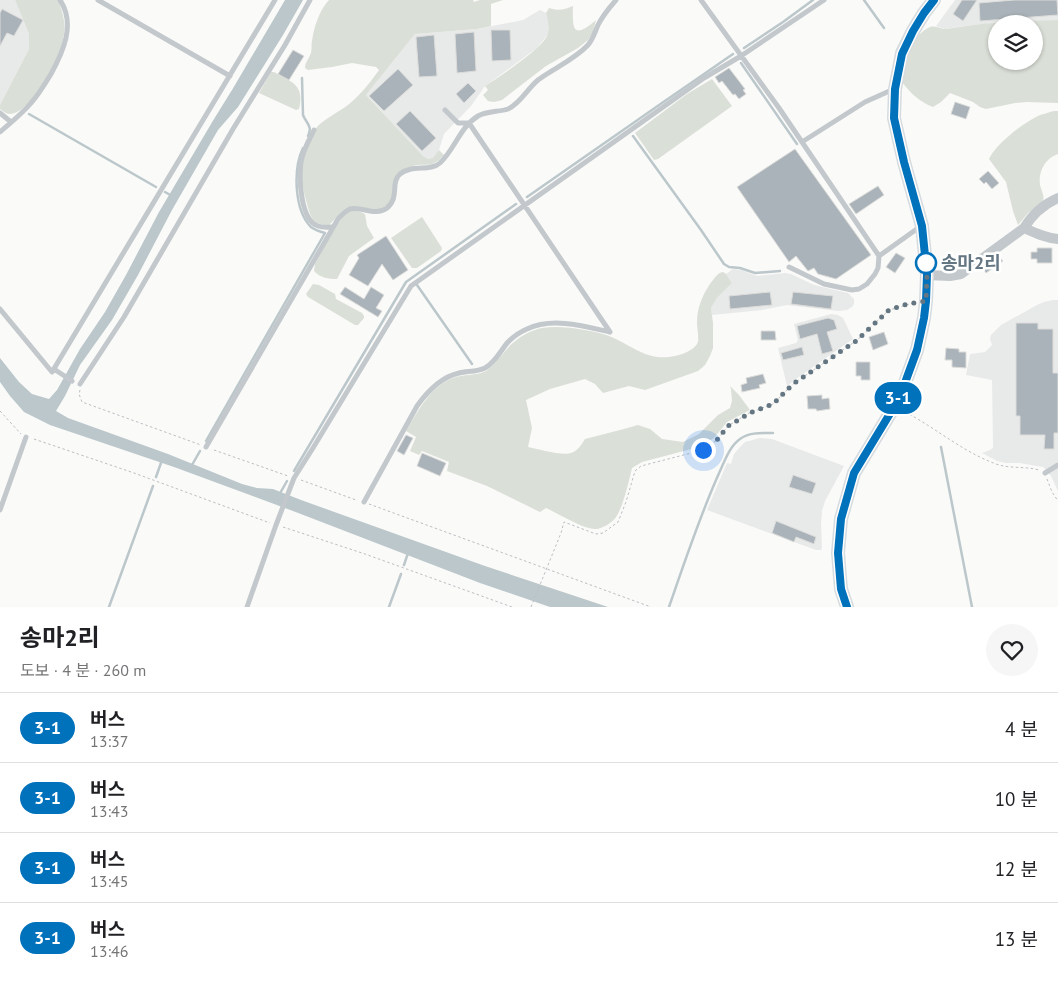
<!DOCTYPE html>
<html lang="ko">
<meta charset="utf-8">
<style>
body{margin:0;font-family:"PT Sans","Noto Sans KR",sans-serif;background:#f6f6f6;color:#202124;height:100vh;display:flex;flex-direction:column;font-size:19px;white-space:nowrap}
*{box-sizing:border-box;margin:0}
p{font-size:16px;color:#757577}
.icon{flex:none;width:28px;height:28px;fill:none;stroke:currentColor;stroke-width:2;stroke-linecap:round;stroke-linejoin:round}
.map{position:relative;height:607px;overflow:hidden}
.panel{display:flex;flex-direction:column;background:#fff;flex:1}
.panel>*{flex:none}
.badge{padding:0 10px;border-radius:16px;font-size:18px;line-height:32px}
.fabs{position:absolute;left:988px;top:15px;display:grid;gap:10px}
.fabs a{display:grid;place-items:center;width:55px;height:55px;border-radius:50%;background:#fff;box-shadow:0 1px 4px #0004;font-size:25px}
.you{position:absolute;width:25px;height:25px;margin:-12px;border:4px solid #fff;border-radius:50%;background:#1a73e8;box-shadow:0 0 0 8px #1a73e833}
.map>.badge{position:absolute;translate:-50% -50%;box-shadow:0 0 0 2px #fff}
.round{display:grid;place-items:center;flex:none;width:52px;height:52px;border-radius:26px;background:#f6f6f6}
.head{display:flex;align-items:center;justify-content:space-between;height:85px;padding:0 20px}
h1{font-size:24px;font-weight:700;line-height:38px}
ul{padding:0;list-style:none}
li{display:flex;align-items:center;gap:15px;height:70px;padding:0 20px;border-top:1px solid #e0e0e0}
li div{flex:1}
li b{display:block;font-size:19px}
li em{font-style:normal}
li .badge{min-width:55px;font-weight:700;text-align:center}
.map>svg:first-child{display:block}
.built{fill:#e8e9e9}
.green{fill:#dadfd7;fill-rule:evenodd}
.water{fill:#bbc7cb}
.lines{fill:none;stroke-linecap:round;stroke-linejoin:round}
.stream{stroke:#bbc7cb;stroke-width:2.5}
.building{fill:#aab3b9;stroke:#dcdcda}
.path{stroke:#bbbfc2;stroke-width:1;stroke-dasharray:2.5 2.5;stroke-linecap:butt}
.lane{stroke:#c3c8cc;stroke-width:5}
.street{stroke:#c3c8cc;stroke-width:10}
.secondary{stroke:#d6dbdf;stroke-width:14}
.line-casing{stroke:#fff;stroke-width:11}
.line{stroke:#0072bc;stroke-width:8}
.walk{stroke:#657683;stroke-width:5;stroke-dasharray:0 9}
.stop-dot{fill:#fff;stroke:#0072bc;stroke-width:2.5}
.labels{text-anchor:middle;stroke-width:5;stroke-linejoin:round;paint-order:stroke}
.stop-label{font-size:18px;font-weight:bold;fill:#657683;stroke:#fff;text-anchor:start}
</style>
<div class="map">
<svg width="1058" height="607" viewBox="0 0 1058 607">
<rect width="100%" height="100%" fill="#fafaf8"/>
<path class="built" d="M0 0H15L29 34V49L0 105Z
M955 0H1058V20L972 25 945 29 936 26Z
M540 10 546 13 548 19V34L537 48 485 86 471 106 444 134 439 150 434 158 428 159 423 156 366 95 415 34 477 29 523 20Z
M733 269 741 270 757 276 785 273 791 274 814 285 848 293 854 299V304L852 307 847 310 838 311 787 305 762 310 712 315 711 308 717 298 732 283 726 274Z
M1053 300H1058V491L1051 476 1047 471 1043 467 1019 463H1006L997 461 982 453 990 450 993 448 992 380 966 375 970 354 985 352 992 345 990 339 991 335 1001 325 1037 305 1044 302Z
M831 314 838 315 843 318 853 339 796 379 787 386 778 348 796 343 798 340 794 324Z
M760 438 772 439 844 466 825 501 822 511 821 524 822 548 821 550H816L707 510 727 463 731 464 734 454 739 448 745 442Z"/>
<path class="green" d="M15 0H58C62 10 66 23 64 34 63 42 60 52 57 60 50 74 27 114 10 114 6 114 3 111 0 109V105L29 49V34Z
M329 0H473L474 2 480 0H503L491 4V26L477 29 415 34 366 95 423 156 428 159 433 158 439 150 444 155C430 171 426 161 410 167 406 168 402 171 398 173L392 201 389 204 379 210 360 208 342 212 329 225C313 225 311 218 307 204 300 180 299 159 311 137 313 134 314 130 317 127 323 120 340 111 348 105 360 95 370 83 379 70L376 67 352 63 332 67 308 70 305 68C305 62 309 59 311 53 312 49 311 45 312 41 314 27 319 11 329 0Z
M573 6C572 31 574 39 596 20L593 32 588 40 578 48 546 66 502 100 494 102 488 101 483 95 488 90 485 86C498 77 545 48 548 33 549 26 548 19 546 13L549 8C558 11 564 10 573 6Z
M1058 20V103L1027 102 1015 103 986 109 980 107 973 102 950 93 941 102 933 107C920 102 910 93 902 82 906 63 909 38 928 28 935 24 940 29 946 29 955 28 964 26 973 25 1001 22 1030 21 1058 20ZM996 24H1034V61H996Z
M271 72H274C292 82 305 85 299 109L296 110 259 93Z
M712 79 732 106 658 159 654 160 635 133 687 94Z
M1054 111H1058V154C1045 158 1038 172 1040 185 1041 190 1045 196 1043 201 1042 206 1033 209 1028 213 1025 217 1021 221 1018 225L1013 211 1006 182 989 159C995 145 1022 124 1036 117 1041 114 1048 113 1054 111Z
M348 211H359L365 214 367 226 374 238 349 256 337 279C329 279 320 278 314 271L315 264C325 246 334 226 348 211Z
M422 217 442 248 441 251 417 268H412L391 238Z
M723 272 726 274 732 283 717 298 711 308 713 323V348L710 356 705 365 698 371 645 390 629 386 603 393 595 384 585 379 550 389 526 400 532 428 528 447C537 449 563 456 571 453 578 451 581 445 585 439L624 429 638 425 650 429 662 439 683 442 699 434 718 415 730 408 732 401 731 389 730 386 739 395 750 410 727 422 714 438 699 447 642 462 632 468C629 481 623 507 616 517 613 522 602 529 596 529 585 530 557 513 546 508L540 512 487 486 447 471 449 462 422 451 419 455 410 451 416 437 406 431C418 411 430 387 453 378 463 374 477 376 486 371 493 367 497 360 502 355 511 343 521 335 535 330 552 323 592 330 609 336 630 344 645 360 669 357 675 356 681 355 687 352 691 350 696 347 698 342 699 336 697 329 697 323 697 308 702 296 710 284 714 279 717 273 723 272Z
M313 284 319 285 335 294 336 299 362 313 364 316V318L358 325H355L308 297 306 294Z"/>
<path class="water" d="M285 0H303L283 35 238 107 218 130 172 210 138 275 112 320 80 365 65 396 56 411 68 418 168 454 242 484 257 488 273 489 301 500 485 566 608 607H550L480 583 293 511 174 467 50 425 24 412 10 396 0 382V358L19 382 32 394 49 399 57 390 80 349 105 312 126 275 159 212 214 119 232 90Z"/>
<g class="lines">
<path class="stream" d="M864 0 884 28
M744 48 783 22 813 0
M741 63 797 144
M302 78 303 115C306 123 313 126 308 136
M29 114 156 187
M633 136 701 230 724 264 729 267 740 268 755 273 780 271
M165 192 172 196
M527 197 662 103 733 54
M417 285 472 364
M206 441 325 233C321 232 315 230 311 227 294 210 293 169 303 148
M941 447 972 607
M192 465 200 451
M294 471 406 282 516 204
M156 477 162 460
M279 495 287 481
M404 565 408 553
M109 607 153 486
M389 607 401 574
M669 607C685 561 700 515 720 471 725 460 730 446 740 439 749 432 762 433 773 433"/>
</g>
<path class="building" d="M962 0H977L963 21 953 14Z
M1014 0H1057L1058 15 980 21 979 3Z
M2 9 23 20 14 36 7 33 0 46V13Z
M491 30H510L511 60 492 61Z
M474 32 476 71 457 73 455 34Z
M434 35 437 76 419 77 416 37Z
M293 50 304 56 289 80 278 74Z
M729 68 745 89 743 90 746 94 739 99 735 94 733 95 722 81 719 83 715 77Z
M398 69 413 85 384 111 369 96Z
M468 83 476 91 464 103 456 94Z
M955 102 970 107 966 119 951 114Z
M410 111 436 138 422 151 396 124Z
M795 149 871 255 836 279 818 274 814 268 808 271 796 256 789 262 737 187Z
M988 171 999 183 992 189 986 182 984 184 979 179Z
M878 186 884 195 856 214 849 204Z
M386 236 408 270 393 280 382 264 368 286 349 275 359 258 357 255Z
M1037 248H1052V263H1037V259H1031V252H1037Z
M896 253 905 258 895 273 886 267Z
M998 255 1003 261 986 273 982 267Z
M345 287 364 299 371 287 384 295 376 308 382 311 378 317 340 294Z
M770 292 772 305 730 309 729 296Z
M793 292 833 296 831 309 791 304Z
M828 318 834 320 837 329 827 332 833 351 822 354 817 334 800 339 797 326Z
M1016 323H1038V329H1053V373H1058V433H1054V449H1044L1045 435H1020V416H1016Z
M761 331H775L776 340H761Z
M884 332 888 344 873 350 869 337Z
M802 347 804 355 783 360 781 353Z
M946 348 959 349V352H966V368L952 367V360H945Z
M856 362H870V380H861V376H856Z
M763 374 766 383 759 385 760 388 742 392 741 385 747 383 746 378Z
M822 395V399L829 398 830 409 817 411 816 409H808L807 396Z
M406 435 413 438 404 455 397 451Z
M422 453 446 463 440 476 417 466Z
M793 475 816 483 812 494 789 487Z
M776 521 816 537 814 544 796 537 794 542 772 533Z"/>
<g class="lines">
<path class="path" d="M80 390 79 394 82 402 201 445
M0 411 21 434
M905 412C936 428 963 452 996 464 1010 469 1025 466 1039 470
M34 439 134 473 270 523
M214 450 288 476
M1047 479 1052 492 1058 501
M301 480 356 500
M369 504 651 607
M283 527 365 554 512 607
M531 607 561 533 564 522 596 534 603 533 618 522 626 502 635 471 641 466 703 450 717 440 728 426 749 413 773 404 793 384 856 341 889 310 913 303"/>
<path class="lane" d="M98 0 230 76
M701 0 779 108 879 256 921 226
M445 110 458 123H469L610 332
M0 113 11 122
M314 130C309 140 303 150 301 162 299 178 300 220 318 226 323 228 329 227 333 227
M0 132C10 123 22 114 31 103 39 94 45 84 51 74 63 52 76 24 60 0
M802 142 865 102 894 89
M789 267 824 284 852 290 859 289 867 284 875 274 878 268 879 256
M0 309 52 372 275 0
M54 369 72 381
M80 384 124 317 233 129 285 45 310 0
M206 447 338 219C342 215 345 211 350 209 362 206 375 217 387 208 400 197 390 183 400 174 412 164 430 172 440 163 455 149 460 127 478 116 487 111 499 112 508 109 521 103 527 89 538 80 554 68 574 60 588 45 593 39 595 32 598 25 603 15 609 8 616 0
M1045 473 1058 465
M364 502 417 406C427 392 441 377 459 373 467 371 477 372 485 368 495 363 501 350 508 342 513 337 520 332 527 329 552 317 584 326 610 332
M0 510 26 437
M247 607 276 525 294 478 313 448 411 286 704 78 741 56 824 0"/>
<path class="street" d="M1024 228C1032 215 1044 204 1058 198
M927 275 950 276 961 274 1024 228C1035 233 1046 238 1058 239"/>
<path class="secondary" d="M847 607 841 589 838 553 841 519 854 473 894 407 906 380 917 350 924 318 926 301 927 275 922 226 904 162 894 118 895 89 902 53 913 31 924 13 934 0"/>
</g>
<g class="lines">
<defs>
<path id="line" d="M847 607 841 589 838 553 841 519 854 473 894 407 906 380 917 350 924 318 926 301 927 275 922 226 904 162 894 118 895 89 902 54 913 31 924 13 934 0"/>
</defs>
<use href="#line" class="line-casing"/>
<use href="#line" class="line"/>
<path class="walk" d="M703 450 717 440 728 426 750 413 773 404 793 384 856 341 889 310 907 304 926 301 927 275 925 258 926 263"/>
</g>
<circle class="stop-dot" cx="926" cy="263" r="10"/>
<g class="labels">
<g class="stop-label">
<text x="941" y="269">송마2리</text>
</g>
</g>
</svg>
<div class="fabs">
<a><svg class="icon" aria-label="layers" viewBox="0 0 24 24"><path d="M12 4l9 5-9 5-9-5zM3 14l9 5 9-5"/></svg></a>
</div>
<div class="you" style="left:703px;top:450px"></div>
<b class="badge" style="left:898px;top:398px;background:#0072bc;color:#fff">3-1</b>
</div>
<section class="panel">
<div class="head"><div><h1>송마2리</h1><p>도보 · 4 분 · 260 m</p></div><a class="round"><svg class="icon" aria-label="heart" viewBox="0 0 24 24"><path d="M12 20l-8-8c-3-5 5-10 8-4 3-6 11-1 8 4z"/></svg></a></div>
<ul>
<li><span class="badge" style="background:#0072bc;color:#fff">3-1</span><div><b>버스</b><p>13:37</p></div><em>4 분</em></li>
<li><span class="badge" style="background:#0072bc;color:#fff">3-1</span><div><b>버스</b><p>13:43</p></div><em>10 분</em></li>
<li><span class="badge" style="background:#0072bc;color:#fff">3-1</span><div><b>버스</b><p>13:45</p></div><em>12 분</em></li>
<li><span class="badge" style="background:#0072bc;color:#fff">3-1</span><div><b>버스</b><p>13:46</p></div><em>13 분</em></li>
</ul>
</section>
